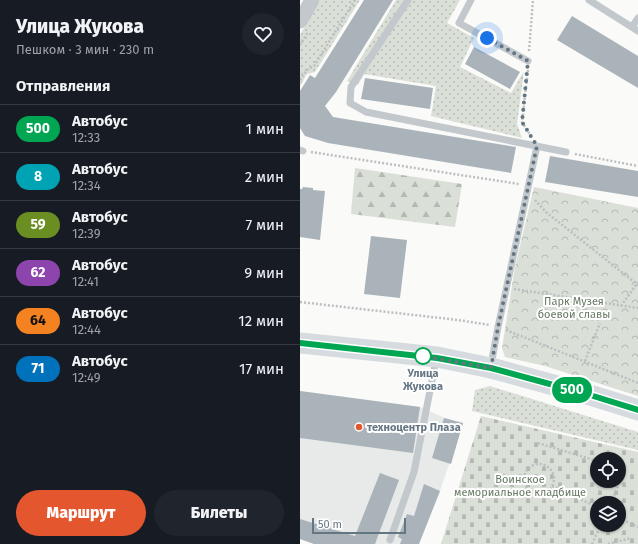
<!DOCTYPE html>
<html lang="ru">
<meta charset="utf-8">
<style>
body{margin:0;font-family:"Fira Sans",sans-serif;background:#20242c;color:#f1f3f6;height:100vh;display:flex;flex-direction:column;font-size:15px;white-space:nowrap}
*{box-sizing:border-box;margin:0}
p{font-size:13px;color:#9ea1a6}
.icon{flex:none;width:22px;height:22px;fill:none;stroke:currentColor;stroke-width:2;stroke-linecap:round;stroke-linejoin:round}
.map{position:relative;flex:1;overflow:hidden}
.drawer{display:flex;flex-direction:column;background:#171b24;width:300px}
.drawer>*{flex:none}
.badge{padding:0 8px;border-radius:13px;font-size:14px;line-height:26px}
.buttons{position:absolute;left:290px;top:452px;display:grid;gap:8px}
.buttons a{display:grid;place-items:center;width:36px;height:36px;border-radius:50%;background:#171b24;box-shadow:0 1px 3px #0004;font-size:20px}
.scale{position:absolute;left:12px;bottom:10px;width:94px;box-sizing:border-box;padding-left:4px;border:2px solid #657683;border-top:0;font-size:11px;line-height:14px;white-space:nowrap;color:#657683;-webkit-text-stroke:3px #fff;paint-order:stroke}
.you{position:absolute;width:20px;height:20px;margin:-10px;border:3px solid #fff;border-radius:50%;background:#1a73e8;box-shadow:0 0 0 6px #1a73e833}
.map>.badge{position:absolute;translate:-50% -50%;box-shadow:0 0 0 2px #fff}
h2{padding:0 16px;font-size:15px;line-height:36px}
.round{display:grid;place-items:center;flex:none;width:42px;height:42px;border-radius:21px;background:#20242c}
.headline{display:flex;align-items:center;justify-content:space-between;height:68px;padding:0 16px}
h1{font-size:19px;font-weight:800;line-height:30px}
.button{display:flex;gap:8px;margin-top:auto;padding:8px 16px}
.button a{flex:1;height:46px;border-radius:24px;background:#e4572e;color:#fff;font-size:16px;font-weight:800;line-height:46px;text-align:center}
.button a+a{background:#20242c;color:#f1f3f6}
ul{padding:0;list-style:none}
li{display:flex;align-items:center;gap:12px;height:48px;padding:0 16px;border-top:1px solid #363941}
li div{flex:1}
li b{display:block;font-size:15px}
li em{font-style:normal}
li .badge{min-width:44px;font-weight:700;text-align:center}
main{display:flex;flex:1;min-height:0}
.map>svg:first-child{display:block}
.built{fill:#e8e9e9}
.grass{fill:url(#grass-dots)}
.forest{fill:url(#forest-firs)}
.cemetery{fill:url(#cemetery-stones);fill-rule:evenodd}
.park{fill:url(#park-crowns)}
.building{fill:#aab3b9}
.lines{fill:none;stroke-linecap:round;stroke-linejoin:round}
.path{stroke:#bbbfc2;stroke-width:2.5;stroke-dasharray:2 2;stroke-linecap:butt}
.lane{stroke:#c3c8cc;stroke-width:7}
.street{stroke:#c3c8cc;stroke-width:15}
.secondary{stroke:#d6dbdf;stroke-width:21}
.line-casing{stroke:#fff;stroke-width:9}
.line{stroke:#00a651;stroke-width:6}
.walk{stroke:#657683;stroke-width:4;stroke-dasharray:0 7.2}
.stop-dot{fill:#fff;stroke:#00a651;stroke-width:2}
.poi-dot{fill:#e4572e;stroke:#fff;stroke-width:1.5}
.labels{text-anchor:middle;stroke-width:4;stroke-linejoin:round;paint-order:stroke}
.park-label{font-size:11px;fill:#687a64;stroke:#fff}
.stop-label{font-size:11px;font-weight:bold;fill:#657683;stroke:#fff}
.poi-label{font-size:11px;font-weight:bold;fill:#657683;stroke:#fff;text-anchor:start}
</style>
<main>
<section class="drawer">
<div class="headline"><div><h1>Улица Жукова</h1><p>Пешком · 3 мин · 230 m</p></div><a class="round"><svg class="icon" aria-label="heart" viewBox="0 0 24 24"><path d="M12 20l-8-8c-3-5 5-10 8-4 3-6 11-1 8 4z"/></svg></a></div>
<h2>Отправления</h2>
<ul>
<li><span class="badge" style="background:#00a651;color:#fff">500</span><div><b>Автобус</b><p>12:33</p></div><em>1 мин</em></li>
<li><span class="badge" style="background:#00a3b4;color:#fff">8</span><div><b>Автобус</b><p>12:34</p></div><em>2 мин</em></li>
<li><span class="badge" style="background:#6b8e23;color:#fff">59</span><div><b>Автобус</b><p>12:39</p></div><em>7 мин</em></li>
<li><span class="badge" style="background:#8e44ad;color:#fff">62</span><div><b>Автобус</b><p>12:41</p></div><em>9 мин</em></li>
<li><span class="badge" style="background:#f58220;color:#111">64</span><div><b>Автобус</b><p>12:44</p></div><em>12 мин</em></li>
<li><span class="badge" style="background:#0072bc;color:#fff">71</span><div><b>Автобус</b><p>12:49</p></div><em>17 мин</em></li>
</ul>
<div class="button"><a>Маршрут</a><a>Билеты</a></div>
</section>
<div class="map">
<svg width="338" height="544" viewBox="0 0 338 544">
<defs>
<pattern id="grass-dots" width="8" height="8" patternUnits="userSpaceOnUse"><rect width="8" height="8" fill="#dadfd7"/><path d="M2 2h.1M6 6h.1" fill="none" stroke="#b4b9b4" stroke-width="1.8" stroke-linecap="round"/></pattern>
<pattern id="forest-firs" width="22" height="20" patternUnits="userSpaceOnUse"><rect width="22" height="20" fill="#dadfd7"/><path d="M5 1l3.5 6h-7zM16 11l3.5 6h-7z" fill="#b4b9b4"/></pattern>
<pattern id="cemetery-stones" width="16" height="16" patternUnits="userSpaceOnUse"><rect width="16" height="16" fill="#dadfd7"/><path d="M2 7V4a2 2 0 0 1 4 0v3zM10 15v-3a2 2 0 0 1 4 0v3z" fill="#b4b9b4"/></pattern>
<pattern id="park-crowns" width="20" height="18" patternUnits="userSpaceOnUse"><rect width="20" height="18" fill="#dadfd7"/><path d="M2 6a3 3 0 1 1 6 0M12 15a3 3 0 1 1 6 0" fill="none" stroke="#b4b9b4"/></pattern>
</defs>
<rect width="100%" height="100%" fill="#fafaf8"/>
<path class="built" d="M0 391 120 407 145 418 163 423 140 491 119 544H14L0 539Z"/>
<path class="grass" d="M20 0H60L15 72 7 74 0 86V35Z
M96 0H160L147 23 174 38 160 67 211 93 224 71 217 124 222 138 131 116 136 86 64 74 58 85 47 81Z
M190 386 338 432V450L172 411 175 390Z"/>
<path class="forest" d="M55 168 162 184 155 227 51 214Z"/>
<path class="cemetery" d="M181 416 338 452V544H141ZM297 459H319V481H297ZM297 503H319V525H297Z"/>
<path class="park" d="M234 187 338 208V396L245 366 205 357 202 348 215 267Z"/>
<path class="building" d="M64 0H93L36 92 25 106 33 117 216 147 211 173 28 143 5 136 0 128V91L10 75 15 78Z
M272 16 338 56V88L257 40Z
M174 47 220 72 210 89 165 64Z
M65 78 133 88 130 109 61 99Z
M250 156 338 171V197L245 182Z
M3 187 13 188V190L25 191 20 240 0 237V189H2Z
M71 236 107 240 100 298 64 294Z
M0 391 120 407 113 453 0 438Z
M144 418 163 423 151 464 132 458Z
M80 473 99 480 75 544H14L0 539V519L55 536Z
M124 484 140 491 119 544H100L102 539 98 537 107 514 114 516Z"/>
<g class="lines">
<path class="path" d="M0 45 8 32
M229 51 233 0
M228 70 222 122 231 136
M0 80 7 70 14 66 55 0
M11 152 219 184
M275 154 338 166
M235 200 247 213 338 285
M214 289 338 308
M0 302 158 320 190 325
M321 306 338 282
M206 330 338 383
M285 361 300 323
M238 443 297 461
M224 479a15 15 0 1 1 30 0a15 15 0 1 1-30 0Z
M252 486 297 507
M311 503 325 469 319 467
M319 518 338 527
M292 544 301 525
M308 544 331 538"/>
<path class="lane" d="M108 0 51 87 50 103 66 112 266 152
M171 0 159 23 228 61
M289 0 338 31
M332 27 338 18
M0 150 3 151
M191 365 198 327 237 146
M90 540 114 472 136 360"/>
<path class="street" d="M0 21 12 0"/>
<path class="secondary" d="M0 343 137 357 191 368 290 395 338 410"/>
</g>
<g class="lines">
<defs>
<path id="line" d="M0 343 137 358 191 368 290 395 338 410"/>
</defs>
<use href="#line" class="line-casing"/>
<use href="#line" class="line"/>
<path class="walk" d="M123 356H122L191 368 198 327 237 146 222 122 228 61 187 38"/>
</g>
<circle class="stop-dot" cx="123" cy="356" r="8"/>
<circle class="poi-dot" cx="59" cy="427" r="4"/>
<g class="labels">
<g class="park-label">
<text x="274" y="305">Парк Музея<tspan x="274" dy="13">боевой славы</tspan></text>
<text x="220" y="483">Воинское<tspan x="220" dy="13">мемориальное кладбище</tspan></text>
</g>
<g class="stop-label">
<text x="123" y="377">Улица<tspan x="123" dy="13">Жукова</tspan></text>
</g>
<g class="poi-label">
<text x="67" y="431">техноцентр Плаза</text>
</g>
</g>
</svg>
<div class="buttons">
<a><svg class="icon" aria-label="locate" viewBox="0 0 24 24"><circle cx="12" cy="12" r="6"/><path d="M12 2v4M12 18v4M2 12h4M18 12h4"/></svg></a>
<a><svg class="icon" aria-label="layers" viewBox="0 0 24 24"><path d="M12 4l9 5-9 5-9-5zM3 14l9 5 9-5"/></svg></a>
</div>
<div class="scale">50 m</div>
<div class="you" style="left:187px;top:38px"></div>
<b class="badge" style="left:272px;top:390px;background:#00a651;color:#fff">500</b>
</div>
</main>
